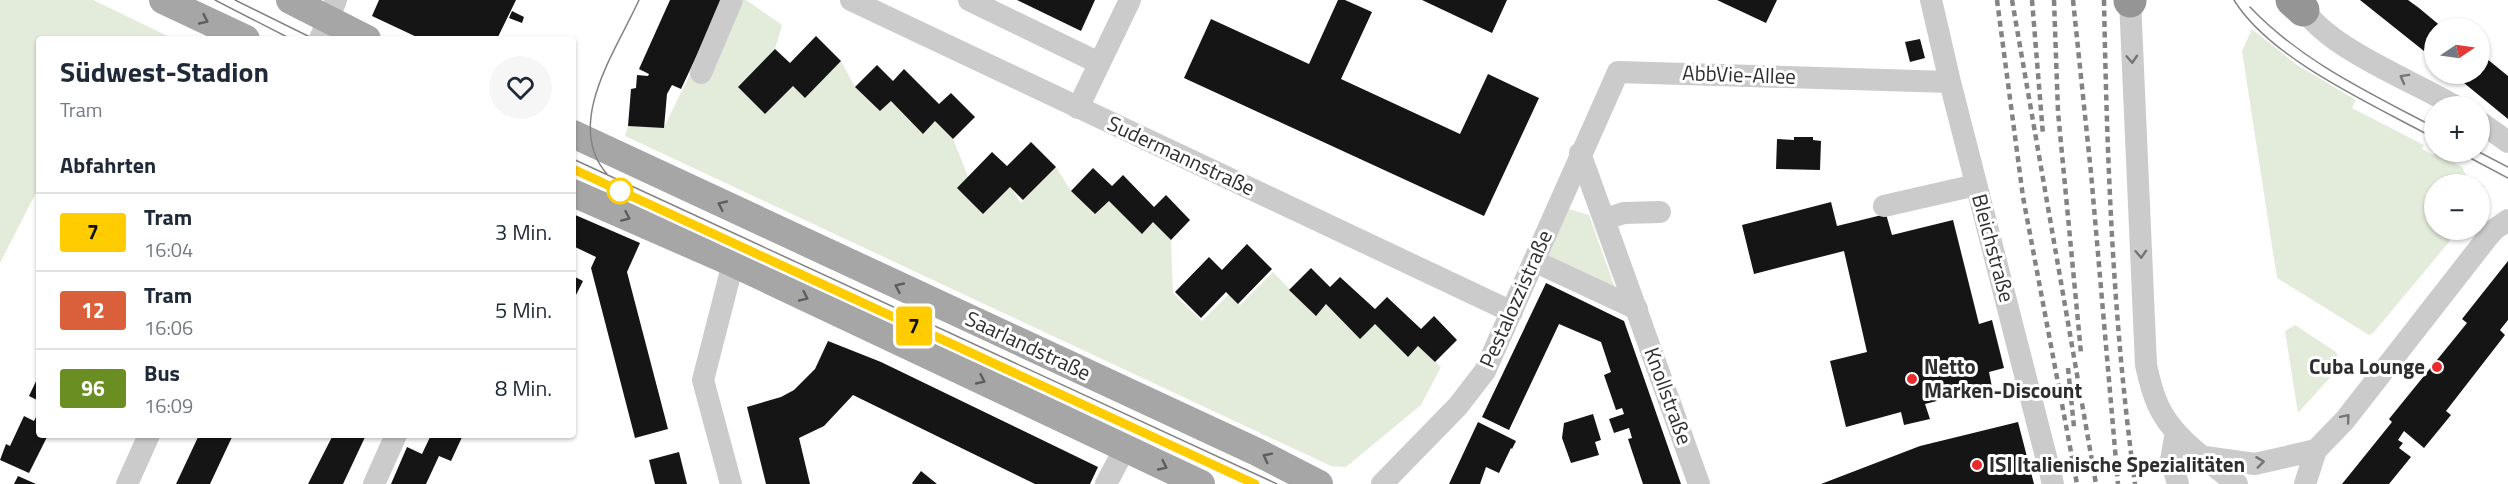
<!DOCTYPE html>
<html lang="de">
<meta charset="utf-8">
<style>
body{margin:0;font-family:"Titillium Web",sans-serif;background:#f6f6f7;color:#1f2937;height:100vh;display:flex;flex-direction:column;font-size:22px;white-space:nowrap}
*{box-sizing:border-box;margin:0}
p{font-size:20px;color:#747a83}
.icon{flex:none;width:33px;height:33px;fill:none;stroke:currentColor;stroke-width:2;stroke-linecap:round;stroke-linejoin:round}
.map{position:relative;flex:1;overflow:hidden}
.panel{position:absolute;left:36px;top:36px;width:540px;height:402px;display:flex;flex-direction:column;background:#fff;border-radius:6px;box-shadow:0 2px 4px #0004}
.panel>*{flex:none}
.badge{padding:0 12px;border-radius:4px;font-size:21px;line-height:39px}
.needle{width:39px;rotate:77deg}
.tools{position:absolute;left:2424px;top:18px;display:grid;gap:12px}
.tools a{display:grid;place-items:center;width:66px;height:66px;border-radius:50%;background:#fff;box-shadow:0 2px 4px #0004;font-size:30px}
.map>.badge{position:absolute;translate:-50% -50%;box-shadow:0 0 0 3px #fff}
h2{padding:0 24px;font-size:22px;line-height:54px}
.round{display:grid;place-items:center;flex:none;width:63px;height:63px;border-radius:32px;background:#f6f6f7}
.summary{display:flex;align-items:center;justify-content:space-between;height:102px;padding:0 24px}
h1{font-size:28px;font-weight:700;line-height:45px}
ul{padding:0;list-style:none}
li{display:flex;align-items:center;gap:18px;height:78px;padding:0 24px;border-top:2px solid #e0e1e3}
li div{flex:1}
li b{display:block;font-size:22px}
li em{font-style:normal}
li .badge{min-width:66px;font-weight:700;text-align:center}
.map>svg:first-child{display:block}
.green{fill:#e3ebdb}
.building{fill:#151515}
.lines{fill:none;stroke-linecap:round;stroke-linejoin:round}
.minor{stroke:#cbcbcb;stroke-width:22}
.major{stroke:#a6a6a6;stroke-width:28}
.highway{stroke:#959595;stroke-width:33}
.tram{stroke:#838383;stroke-width:1.5}
.rail{stroke:#838383;stroke-width:4.5;stroke-dasharray:6 4.5;stroke-linecap:butt}
.oneway{stroke:#5e5e5e}
.oneway2{stroke:#757575}
.line-casing{stroke:#fff;stroke-width:14}
.line{stroke:#fc0;stroke-width:9}
.stop-dot{fill:#fff;stroke:#fc0;stroke-width:3}
.poi-dot{fill:#e82c2e;stroke:#fff;stroke-width:2}
.labels{text-anchor:middle;stroke-width:6;stroke-linejoin:round;paint-order:stroke}
.street-label{font-size:21px;fill:#2e2e2e;stroke:#fff}
.poi-label{font-size:21px;font-weight:bold;fill:#2e2e2e;stroke:#fff;text-anchor:start}
</style>
<div class="map">
<svg width="2508" height="484" viewBox="0 0 2508 484">
<rect width="100%" height="100%" fill="#fff"/>
<path class="green" d="M0 0H93L174 39H39V187L0 263Z
M727 0H746L782 25 775 49 738 87 765 114 793 86 805 98 841 61 855 87 880 111 891 101 923 133 935 121 953 139 983 214 1010 187 1021 203 1056 167 1071 191 1095 214 1109 201 1141 233 1153 222 1171 240 1173 293 1202 321 1229 294 1240 305 1273 272 1315 315 1326 304 1375 324 1407 357 1418 346 1441 367 1421 405 1346 467 1331 466 625 136 628 126 664 127Z
M2252 29 2297 65 2356 100 2352 108 2424 145 2422 149 2433 155 2436 152 2462 167 2467 177 2484 186 2480 199V184H2434V230H2459L2374 332 2369 335 2277 278 2242 51Z
M1569 209 1589 215 1616 291 1548 256Z
M2295 325 2336 352 2339 358 2336 371 2298 413 2285 331Z"/>
<path class="building" d="M379 0H516L497 39H421L372 16Z
M670 0H723L681 89 672 85 667 94 664 128 628 126 631 89 636 88 637 75 648 76 649 74 639 69Z
M1017 0H1095L1081 31Z
M1338 0H1345L1372 12 1341 79 1460 134 1488 74 1539 98 1484 216 1184 78 1211 19 1309 64Z
M1422 0H1507L1492 33Z
M1717 0H1777L1766 23Z
M2360 0H2408L2419 8 2443 28H2434V59Z
M512 11 524 17 522 23 509 18Z
M816 36 841 61 805 98 793 86 765 114 738 87 775 49 790 63Z
M1920 39 1925 58 1910 62 1905 42Z
M2481 54 2508 76V119L2453 74H2480Z
M877 65 893 81 904 69 939 104 951 93 975 117 953 139 935 121 923 134 891 101 880 111 855 87Z
M1794 137H1813V140L1821 141 1820 170 1776 169 1777 139 1794 140Z
M1031 142 1056 167 1023 200 1010 187 983 214 957 188 992 152 1007 166Z
M1093 168 1112 186 1123 175 1154 207 1166 195 1190 220 1171 240 1153 222 1142 234 1109 201 1095 214 1071 191Z
M1831 202 1837 226 1886 214 1892 235 1953 220 1979 324 1992 320 2004 368 1989 372 1992 387 1925 404 1930 419 1904 425 1901 412 1846 427 1830 361 1867 352 1844 251 1754 274 1742 225Z
M573 214 640 243 627 272 668 429 635 438 591 268 596 257 573 246Z
M1247 244 1272 269 1238 304 1226 292 1201 318 1175 292 1209 257 1222 270Z
M2508 261V320L2500 330 2505 335 2446 411 2451 415 2424 448 2404 431 2398 440 2403 443 2399 448 2411 457 2389 484H2342L2392 422 2389 419 2467 323 2462 319Z
M1311 268 1330 287 1340 277 1375 309 1387 297 1421 329 1434 316 1457 340 1435 362 1418 346 1408 357 1375 324 1360 339 1326 304 1316 316 1289 290Z
M573 276 583 281 576 295 573 294Z
M1546 283 1624 321 1681 484H1643L1628 439 1632 438 1629 428 1614 433 1609 419 1624 414 1622 408 1616 410 1604 375 1611 372 1601 342 1559 324 1509 430 1482 417Z
M828 341 881 362 1098 467 1090 484H1035L853 395 824 426 799 438 810 484H766L747 407 781 397 794 390 815 369Z
M39 375V401L29 396Z
M1593 414 1601 440 1595 442 1599 455 1571 463 1562 438 1564 423Z
M24 416 34 421 36 417 39 419V435H48L29 473 0 460 6 444 10 446Z
M1478 422 1516 441 1512 449 1511 448 1499 473 1486 467 1480 484H1449Z
M2018 422 2034 484H1821L1920 446Z
M199 435H233L210 484H176Z
M333 435H366L343 484H308Z
M431 435H463L451 461 439 456 426 484H391L407 447 422 454Z
M679 452 687 484H655L649 460Z
M921 471 937 484H913L912 483Z
M18 476 36 484H14Z"/>
<g class="lines">
<path class="minor" d="M851 0 1512 312
M969 0 1099 63
M1931 0 1950 82 2053 484
M2130 0 2146 365C2149 379 2152 392 2158 405 2173 439 2210 462 2237 484
M2297 0C2324 48 2408 78 2455 106
M320 39 336 0
M701 73 732 0
M1078 108 1130 0
M2480 122 2508 142
M1580 153 1699 484
M1884 206 1976 185
M1605 219 1624 213 1660 212
M1534 261 1637 309
M2176 432 2171 460 2178 484
M2205 457 2255 464 2316 450
M127 484 149 435
M374 484 396 435
M731 484 703 380 733 263
M1106 484 1125 448
M1382 484 1458 406 1485 371 1618 72 1950 82
M2305 484 2316 450 2345 420 2487 238 2495 229 2508 220"/>
<path class="major" d="M163 0 246 39
M290 0 367 39
M573 134 1257 452 1319 484
M573 193 733 263 1201 484"/>
<path class="highway" d="M2130 0V1
M2292 0 2303 10"/>
<path class="tram" d="M215 0 291 39
M235 0 314 39
M2234 0C2271 60 2374 105 2434 138
M2250 7C2301 61 2370 93 2434 127
M2459 152 2508 178
M2479 152 2508 167
M573 159 1277 484
M573 169 658 208
M607 174C563 124 617 49 639 0
M698 227 1255 484"/>
<path class="rail" d="M1997 0 2023 197 2077 484
M2012 0 2096 484
M2032 0 2043 135
M2054 0 2058 112 2081 353
M2073 0 2091 173 2118 484
M2104 0C2107 162 2113 323 2135 484
M2068 368 2074 427"/>
</g>
<defs><path id="oneway-chevron" d="M-2-3.5L2.5 0L-2 3.5" fill="none" stroke-width="1.6" stroke-linecap="round" stroke-linejoin="round" transform="scale(1.5)"/></defs>
<g class="oneway">
<use href="#oneway-chevron" transform="translate(204 20) rotate(25)"/>
<use href="#oneway-chevron" transform="translate(722 205) rotate(-155)"/>
<use href="#oneway-chevron" transform="translate(626 217) rotate(24)"/>
<use href="#oneway-chevron" transform="translate(899 287) rotate(-155)"/>
<use href="#oneway-chevron" transform="translate(804 297) rotate(25)"/>
<use href="#oneway-chevron" transform="translate(981 380) rotate(25)"/>
<use href="#oneway-chevron" transform="translate(1267 457) rotate(-153)"/>
<use href="#oneway-chevron" transform="translate(1163 466) rotate(25)"/>
</g>
<g class="oneway2">
<use href="#oneway-chevron" transform="translate(2132 59) rotate(87)"/>
<use href="#oneway-chevron" transform="translate(2404 78) rotate(-151)"/>
<use href="#oneway-chevron" transform="translate(2141 254) rotate(87)"/>
<use href="#oneway-chevron" transform="translate(2346 418) rotate(-50)"/>
<use href="#oneway-chevron" transform="translate(2260 462) rotate(-7)"/>
</g>
<g class="lines">
<defs>
<path id="line" d="M573 169 1255 484"/>
</defs>
<use href="#line" class="line-casing"/>
<use href="#line" class="line"/>
</g>
<circle class="stop-dot" cx="620" cy="191" r="12"/>
<g class="poi-dot">
<circle cx="2437" cy="367" r="6"/>
<circle cx="1912" cy="379" r="6"/>
<circle cx="1977" cy="465" r="6"/>
</g>
<g class="labels">
<g class="street-label">
<text transform="translate(1739 75) rotate(2)" y="7">AbbVie-Allee</text>
<text transform="translate(1181 156) rotate(25)" y="7">Sudermannstraße</text>
<text transform="translate(1993 248) rotate(75)" y="7">Bleichstraße</text>
<text transform="translate(1516 299) rotate(-66)" y="7">Pestalozzistraße</text>
<text transform="translate(1028 346) rotate(25)" y="7">Saarlandstraße</text>
<text transform="translate(1668 396) rotate(70)" y="7">Knollstraße</text>
</g>
<g class="poi-label">
<text x="1924" y="374">Netto<tspan x="1924" dy="24">Marken-Discount</tspan></text>
<text x="2425" y="374" text-anchor="end">Cuba Lounge</text>
<text x="1989" y="472">ISI Italienische Spezialitäten</text>
</g>
</g>
</svg>
<div class="tools">
<a><svg class="needle" viewBox="-14 -14 28 28"><path d="M0-13l5 13h-10z" fill="#e53935"/><path d="M0 13l5-13h-10z" fill="#747a83"/></svg></a>
<a>+</a>
<a>−</a>
</div>
<b class="badge" style="left:914px;top:326px;background:#fc0;color:#111">7</b>
<section class="panel">
<div class="summary"><div><h1>Südwest-Stadion</h1><p>Tram</p></div><a class="round"><svg class="icon" aria-label="heart" viewBox="0 0 24 24"><path d="M12 20l-8-8c-3-5 5-10 8-4 3-6 11-1 8 4z"/></svg></a></div>
<h2>Abfahrten</h2>
<ul>
<li><span class="badge" style="background:#fc0;color:#111">7</span><div><b>Tram</b><p>16:04</p></div><em>3 Min.</em></li>
<li><span class="badge" style="background:#da603b;color:#fff">12</span><div><b>Tram</b><p>16:06</p></div><em>5 Min.</em></li>
<li><span class="badge" style="background:#6b8e23;color:#fff">96</span><div><b>Bus</b><p>16:09</p></div><em>8 Min.</em></li>
</ul>
</section>
</div>
